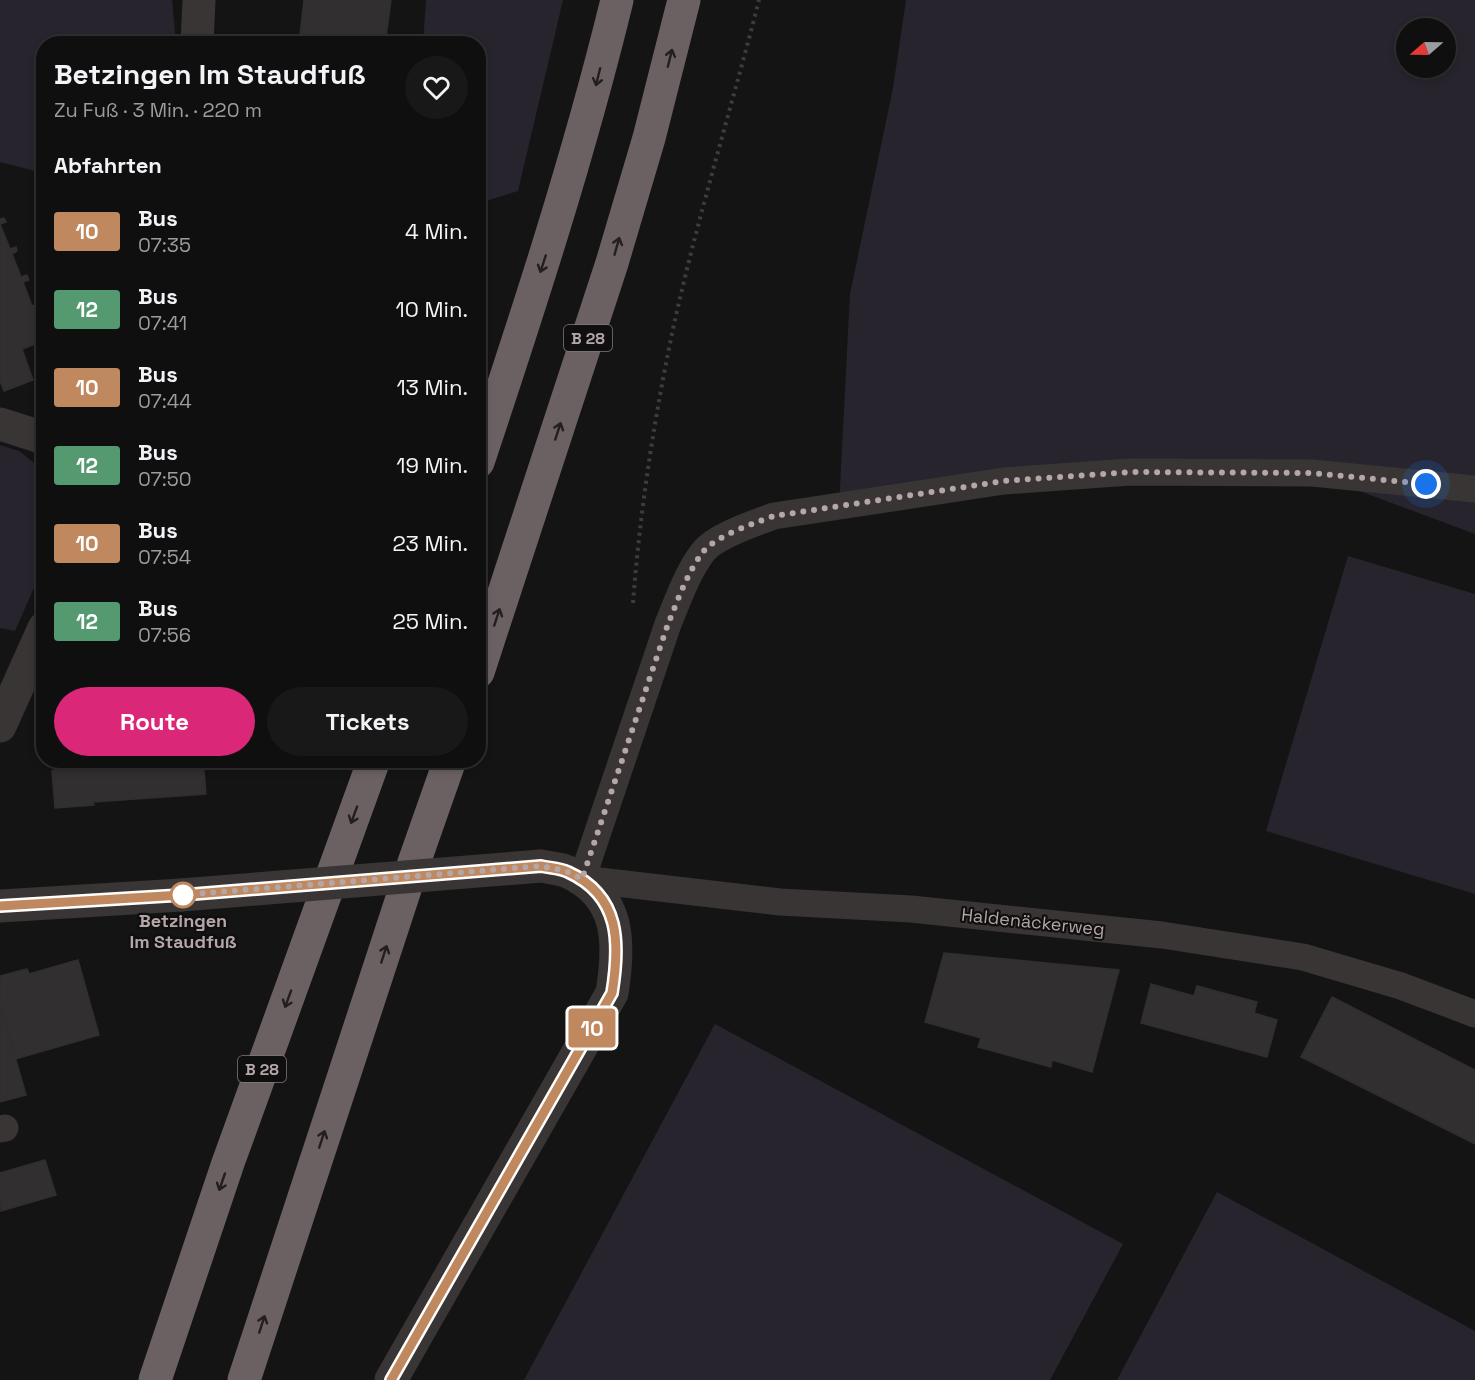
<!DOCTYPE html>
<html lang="de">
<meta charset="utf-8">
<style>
body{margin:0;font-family:"Space Grotesk",sans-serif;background:#191818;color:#f1f3f6;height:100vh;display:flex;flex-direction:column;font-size:22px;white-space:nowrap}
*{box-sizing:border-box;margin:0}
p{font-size:20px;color:#9c9c9e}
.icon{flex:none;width:33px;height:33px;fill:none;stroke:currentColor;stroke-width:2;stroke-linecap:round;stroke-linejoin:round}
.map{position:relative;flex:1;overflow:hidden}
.sheet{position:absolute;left:36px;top:36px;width:450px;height:732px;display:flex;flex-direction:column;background:#100f0f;border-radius:24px;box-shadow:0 3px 9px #0003,0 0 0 2px #302f2f}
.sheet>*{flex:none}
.badge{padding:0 12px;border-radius:4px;font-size:21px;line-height:39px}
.needle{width:39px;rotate:250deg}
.tools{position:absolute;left:1396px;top:18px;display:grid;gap:12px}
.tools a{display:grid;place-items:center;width:60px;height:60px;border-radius:50%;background:#100f0f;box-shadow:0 3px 9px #0003,0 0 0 2px #302f2f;font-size:30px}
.you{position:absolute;width:30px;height:30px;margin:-15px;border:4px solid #fff;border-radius:50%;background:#1a73e8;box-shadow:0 0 0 9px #1a73e833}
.map>.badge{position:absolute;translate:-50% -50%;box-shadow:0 0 0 3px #fff}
h2{padding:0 18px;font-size:22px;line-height:54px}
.round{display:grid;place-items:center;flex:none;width:63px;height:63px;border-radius:32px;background:#191818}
.summary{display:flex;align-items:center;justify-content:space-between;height:102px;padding:0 18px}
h1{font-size:28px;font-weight:700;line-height:45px}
.cta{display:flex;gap:12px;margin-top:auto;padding:12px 18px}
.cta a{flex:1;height:69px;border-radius:36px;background:#db2777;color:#fff;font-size:24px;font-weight:700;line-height:69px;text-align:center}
.cta a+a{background:#191818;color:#f1f3f6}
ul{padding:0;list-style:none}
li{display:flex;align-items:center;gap:18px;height:78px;padding:0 18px}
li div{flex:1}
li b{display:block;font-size:22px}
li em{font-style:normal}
li .badge{min-width:66px;font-weight:700;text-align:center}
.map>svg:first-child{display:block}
.green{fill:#27242d;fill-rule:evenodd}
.building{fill:#312f2f;stroke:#312f2e;stroke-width:1.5}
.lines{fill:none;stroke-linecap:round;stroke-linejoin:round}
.path{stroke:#413b3c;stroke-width:4;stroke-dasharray:3 4.5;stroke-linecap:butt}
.lane{stroke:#3a3535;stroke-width:27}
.street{stroke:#3a3535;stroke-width:33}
.highway{stroke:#6b6162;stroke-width:33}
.street-bridge{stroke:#3a3535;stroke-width:33}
.oneway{stroke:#221f20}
.line-casing{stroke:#fff;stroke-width:14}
.line{stroke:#bf885f;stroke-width:9}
.walk{stroke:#b5a6a8;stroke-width:6;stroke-dasharray:0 10.8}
.stop-dot{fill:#fff;stroke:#bf885f;stroke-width:3}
.labels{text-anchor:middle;stroke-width:4.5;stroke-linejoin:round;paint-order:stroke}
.shield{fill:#100f0f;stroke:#84797a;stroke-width:1.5}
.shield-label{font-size:16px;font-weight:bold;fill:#b5a6a8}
.stop-label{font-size:18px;font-weight:bold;fill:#b5a6a8;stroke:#100f0f}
.street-label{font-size:18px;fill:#b5a6a8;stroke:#100f0f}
</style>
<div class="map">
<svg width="1475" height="1380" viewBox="0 0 1475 1380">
<rect width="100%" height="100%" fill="#151414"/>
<path class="green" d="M0 0H172L176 43 44 44 43 173 0 162Z
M426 0H563L518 191 479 203 478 44 423 43Z
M906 0H1475V534L1311 473 1130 472 839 507 850 294 893 88ZM1407 28H1446V68H1407Z
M0 445 19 451 43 470V567L15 631 0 628Z
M1348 556 1475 594V894L1266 831Z
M715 1024 1123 1244 1050 1380H524Z
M1217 1192 1475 1331V1380H1117Z"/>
<path class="building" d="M304 0H391L385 44H299Z
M4 218 6 222 0 224 10 249 16 247 17 251 12 254 21 277 27 275 29 280 23 282 32 306 38 304 40 309 34 311 44 335V347L40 342 22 349 33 380 4 391 0 381V219Z
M54 760H203L206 794 93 802 94 805 55 808 52 771H54Z
M944 953 1119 970 1092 1072 1052 1060 1051 1067 978 1047 981 1038 925 1022Z
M78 960 99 1035 15 1059 0 1004V976L27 969 29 974Z
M1151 984 1194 996 1197 986 1257 1002 1254 1013 1277 1020 1267 1057 1141 1023Z
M1332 997 1475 1070V1144L1301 1057Z
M0 1004 26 1095 0 1102Z
M45 1160 56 1195 1 1211 0 1173Z"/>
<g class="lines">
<path class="path" d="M633 603C640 511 654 419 673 329 697 219 731 110 759 0"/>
<path class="lane" d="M1475 489 1312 473 1130 472 1004 481 774 516C755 523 715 536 703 552 687 573 678 600 668 624L582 879 780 902 911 909 1162 935 1303 957 1401 986 1475 1014
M0 1129 5 1128"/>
<path class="street" d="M197 44 199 0
M0 424 44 438
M0 726 44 628
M0 906 181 895
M391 1380 612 993C620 944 621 896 568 872 560 868 550 868 541 866"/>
<path class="highway" d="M478 462C529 309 579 156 617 0
M478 672 612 263 649 138 684 0
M155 1380 228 1163 374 760
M244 1380 410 874 450 760"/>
<path class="street-bridge" d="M181 895 541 866"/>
</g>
<defs><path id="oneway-shaft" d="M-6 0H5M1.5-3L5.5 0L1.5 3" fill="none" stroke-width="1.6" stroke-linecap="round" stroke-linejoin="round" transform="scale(1.5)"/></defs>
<g class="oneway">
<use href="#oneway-shaft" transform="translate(670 58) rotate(-76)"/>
<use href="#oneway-shaft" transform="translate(598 77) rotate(104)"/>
<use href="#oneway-shaft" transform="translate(617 246) rotate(-74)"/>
<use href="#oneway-shaft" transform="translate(543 264) rotate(108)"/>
<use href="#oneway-shaft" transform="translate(558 431) rotate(-72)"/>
<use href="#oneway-shaft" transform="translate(497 617) rotate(-72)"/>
<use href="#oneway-shaft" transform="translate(354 815) rotate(110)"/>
<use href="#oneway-shaft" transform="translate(384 954) rotate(-72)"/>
<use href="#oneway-shaft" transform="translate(288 999) rotate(110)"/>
<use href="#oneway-shaft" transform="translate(322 1139) rotate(-72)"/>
<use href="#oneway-shaft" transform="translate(222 1182) rotate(109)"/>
<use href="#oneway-shaft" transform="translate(262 1324) rotate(-72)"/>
</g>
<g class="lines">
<defs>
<path id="line" d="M0 906 182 895 541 866C550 868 560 868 568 872 621 896 620 944 612 993L391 1380"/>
</defs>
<use href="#line" class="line-casing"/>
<use href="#line" class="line"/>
<path class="walk" d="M183 895H182L541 866 566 871 582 879 668 624C678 600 687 573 703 552 715 536 755 523 774 516L1004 481 1130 472 1312 473 1426 484"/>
</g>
<circle class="stop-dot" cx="183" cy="895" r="12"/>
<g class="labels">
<g class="shield">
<rect x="564" y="325" width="48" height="26" rx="4.5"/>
<rect x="238" y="1056" width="48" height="26" rx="4.5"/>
</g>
<g class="shield-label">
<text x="588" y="344">B 28</text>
<text x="262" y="1075">B 28</text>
</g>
<g class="stop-label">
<text x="183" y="927">Betzingen<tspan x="183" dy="21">Im Staudfuß</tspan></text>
</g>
<g class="street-label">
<text transform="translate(1033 922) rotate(6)" y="6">Haldenäckerweg</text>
</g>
</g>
</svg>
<div class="tools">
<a><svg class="needle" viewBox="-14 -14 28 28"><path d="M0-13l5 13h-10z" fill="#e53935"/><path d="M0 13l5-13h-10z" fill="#9c9c9e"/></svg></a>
</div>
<div class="you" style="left:1426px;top:484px"></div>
<b class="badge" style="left:592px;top:1028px;background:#bf885f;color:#fff">10</b>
<section class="sheet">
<div class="summary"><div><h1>Betzingen Im Staudfuß</h1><p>Zu Fuß · 3 Min. · 220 m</p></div><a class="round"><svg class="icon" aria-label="heart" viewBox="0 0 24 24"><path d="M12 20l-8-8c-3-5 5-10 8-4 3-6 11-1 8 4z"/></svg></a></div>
<h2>Abfahrten</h2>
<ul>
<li><span class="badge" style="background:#bf885f;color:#fff">10</span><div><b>Bus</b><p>07:35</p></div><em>4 Min.</em></li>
<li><span class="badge" style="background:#54996f;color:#fff">12</span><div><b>Bus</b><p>07:41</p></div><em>10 Min.</em></li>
<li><span class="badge" style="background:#bf885f;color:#fff">10</span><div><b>Bus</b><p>07:44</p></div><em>13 Min.</em></li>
<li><span class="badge" style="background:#54996f;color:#fff">12</span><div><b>Bus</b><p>07:50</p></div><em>19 Min.</em></li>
<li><span class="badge" style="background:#bf885f;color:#fff">10</span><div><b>Bus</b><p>07:54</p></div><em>23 Min.</em></li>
<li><span class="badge" style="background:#54996f;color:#fff">12</span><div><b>Bus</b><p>07:56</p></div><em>25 Min.</em></li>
</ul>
<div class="cta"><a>Route</a><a>Tickets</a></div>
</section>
</div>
